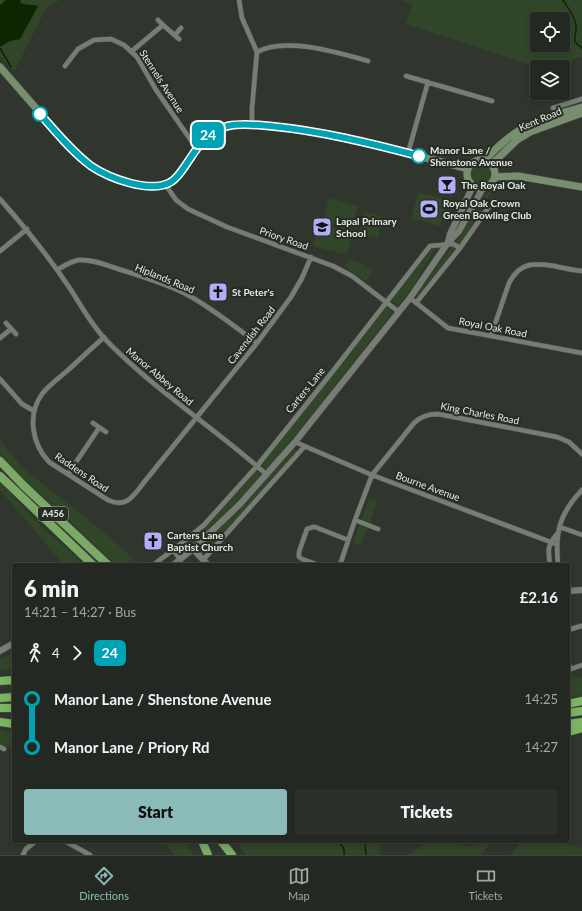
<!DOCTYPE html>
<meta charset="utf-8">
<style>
body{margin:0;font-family:Lato,sans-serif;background:#2c302a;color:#f1f3f6;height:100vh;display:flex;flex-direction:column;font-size:15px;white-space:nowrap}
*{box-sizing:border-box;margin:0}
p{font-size:13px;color:#a3a6a5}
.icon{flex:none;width:22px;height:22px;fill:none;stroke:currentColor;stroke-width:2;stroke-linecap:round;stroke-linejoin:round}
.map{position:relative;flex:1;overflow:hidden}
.details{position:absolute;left:12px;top:563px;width:558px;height:280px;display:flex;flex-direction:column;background:#242822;border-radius:4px;box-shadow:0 2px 6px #0003,0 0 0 1px #414440}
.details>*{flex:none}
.badge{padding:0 8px;border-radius:6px;font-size:14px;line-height:26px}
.buttons{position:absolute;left:530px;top:12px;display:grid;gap:8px}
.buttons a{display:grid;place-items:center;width:40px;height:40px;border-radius:4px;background:#242822;box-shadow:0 2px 6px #0003,0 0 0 1px #414440;font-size:20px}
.map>.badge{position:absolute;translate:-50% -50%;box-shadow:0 0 0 2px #fff}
.legs{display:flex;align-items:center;gap:6px;height:44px;padding:0 12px;font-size:13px}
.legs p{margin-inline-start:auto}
.summary{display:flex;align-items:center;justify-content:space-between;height:68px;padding:0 12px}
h1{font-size:22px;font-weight:800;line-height:30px}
.primary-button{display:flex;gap:8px;margin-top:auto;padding:8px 12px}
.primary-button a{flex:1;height:46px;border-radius:4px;background:#8bbbb9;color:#111;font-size:16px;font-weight:800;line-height:46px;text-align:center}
.primary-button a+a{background:#2c302a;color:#f1f3f6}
ul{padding:0 12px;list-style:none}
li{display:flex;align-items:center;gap:14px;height:48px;font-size:15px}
li i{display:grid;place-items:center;width:6px;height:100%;margin:0 5px;background:currentColor}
li i::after{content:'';width:10px;height:10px;margin:-5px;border:3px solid;border-radius:50%;background:#242822}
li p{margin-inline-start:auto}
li:first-child i{background:linear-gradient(#0000 50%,currentColor 0)}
li:last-child i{background:linear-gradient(currentColor 50%,#0000 0)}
.dock{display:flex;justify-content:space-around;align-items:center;height:56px;border-top:1px solid #414440;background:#242822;font-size:11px;color:#a3a6a5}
.dock a{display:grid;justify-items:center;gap:2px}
.dock .current{color:#8bbbb9}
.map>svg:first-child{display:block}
.green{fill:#314528;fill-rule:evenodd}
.water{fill:#0c2600}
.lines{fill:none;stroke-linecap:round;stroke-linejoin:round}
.stream{stroke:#0c2600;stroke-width:1.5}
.minor-casing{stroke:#4e524c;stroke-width:5.5}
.tertiary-casing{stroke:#4e524c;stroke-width:7}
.secondary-casing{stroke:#4e524c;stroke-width:8}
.trunk-casing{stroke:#4e524c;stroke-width:9}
.motorway-casing{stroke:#4e524c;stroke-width:9}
.minor{stroke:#777d74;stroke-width:4.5}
.tertiary{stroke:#777d74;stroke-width:6}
.secondary{stroke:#788e6f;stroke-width:7}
.trunk{stroke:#7ba966;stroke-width:8}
.motorway{stroke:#7cb462;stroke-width:8}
.line-1-casing{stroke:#fff;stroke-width:9}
.line-1{stroke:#00a3b4;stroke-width:6}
.stop-1-dot{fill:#fff;stroke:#00a3b4;stroke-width:2}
.labels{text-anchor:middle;stroke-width:4;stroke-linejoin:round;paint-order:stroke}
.shield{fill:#272c24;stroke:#adb1ab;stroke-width:1}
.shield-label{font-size:9px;font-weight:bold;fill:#e6eae5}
.street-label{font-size:10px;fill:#e6eae5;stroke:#272c24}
.stop-label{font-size:10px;font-weight:bold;fill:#e6eae5;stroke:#272c24;text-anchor:start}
.poi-label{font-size:10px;font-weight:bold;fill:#e6eae5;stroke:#272c24;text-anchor:start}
</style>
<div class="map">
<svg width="582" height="855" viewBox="0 0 582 855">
<rect width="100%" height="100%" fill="#30362e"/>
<path class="green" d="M0 0H60L46 8 14 72 0 56Z
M400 0H582V57L549 67H537L406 24 412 4ZM537 19H563V45H537Z
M470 174a11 11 0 1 1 22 0a11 11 0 1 1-22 0Z
M495 188 485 201 486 207 460 246 456 242 483 196Z
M418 192 447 200 440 226 411 218Z
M329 198 358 206 351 230 323 222Z
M365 212 383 217 378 238 359 233Z
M319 224 353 233 347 255 313 246Z
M452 247 455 249 418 298 415 295Z
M433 248 435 249 413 286 398 306 391 300Z
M354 260 362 263 373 271 366 281 344 266 349 261Z
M385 308H388L392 312 383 325 269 468H264L262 463Z
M0 440 24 469 105 533 140 565H115L73 524 19 475 0 453Z
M294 448 298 450 213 547 205 553 202 554 200 549 202 545 256 491Z
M257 470 260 473V478L205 533 181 555 178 554V549L207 525Z
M0 482 41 526 85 565H64L0 490Z
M369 498 377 501 369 524 361 521Z
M360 524 368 527 361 546 353 543Z
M14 652V669L0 670V659Z
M568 673 578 678 582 677V695L568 698Z
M0 730 14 732V749L0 744Z
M162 841H185L194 855H175L165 843Z
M237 841H379L380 855H245Z
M431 841H458L459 844 467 847 491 841 481 855H407Z
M522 841H558L582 848V855H511Z"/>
<path class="water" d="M6 0H20L21 3C27 6 32 4 38 6L20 39 10 41 0 47V5Z"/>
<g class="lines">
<path class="stream" d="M563 0C568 8 575 16 576 26 577 31 574 36 575 42L582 48
M0 48 11 67
M339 841 344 849V855
M365 841 366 855"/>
<defs>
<path id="minor" d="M239 0 242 18 257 52 252 108V125
M158 20 163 25
M175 35 181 28
M132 51 163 25 179 39
M257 52C285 36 339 53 368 61
M65 66 78 49 94 40 111 39 124 45 137 57 156 90 197 149
M406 76 492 101
M553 108 582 99
M408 153 428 82
M165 184 176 200 188 209 227 227 333 266 352 276 399 312
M0 199C25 227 48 256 69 287 81 305 90 323 105 339 154 390 215 428 267 475
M0 251 27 229
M57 270C64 266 71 261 79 260 92 259 106 265 118 269 141 276 165 283 186 294 212 308 234 326 257 343
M410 298 448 328 582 353
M416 303 460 248 493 201
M6 323 16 334
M491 336 509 283C520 262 533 263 554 266 563 268 573 270 582 271
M104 337C92 348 79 360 67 371 59 378 49 385 42 394 27 415 32 444 49 462L108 500C127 509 134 495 145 481L257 343 291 297 302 278 311 257
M0 338 11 329
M0 379 22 404 34 411
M93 423 106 432
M295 442 372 475 556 544
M68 474 99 428
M355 520 378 529
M560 527 582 535
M173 550 204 525 257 466 333 371 430 246 453 244 460 248
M203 560 304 447
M153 565 173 550 181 560
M319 565 302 559 299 557V552L307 529 313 527H315L348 540
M340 565 355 520 372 475 414 423C421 416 429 414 438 414L557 437 569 442 582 454
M550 565C548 550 547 546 557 534
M558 565C555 532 559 514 582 490
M568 630 581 626
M568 661 570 669
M568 670 582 665
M0 747 4 749
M65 841 90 855
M23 855 26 849 36 841"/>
<path id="tertiary" d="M448 242 450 234 473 186
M193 549 208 565
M173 565 193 549 240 504 295 442 410 298 447 244 459 231 483 188
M568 591 582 590
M0 651 14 643"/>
<path id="secondary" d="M0 67C14 83 28 99 42 115 57 133 72 151 90 165 103 175 120 180 135 184 147 187 163 189 173 180 194 162 199 130 230 125 245 123 261 126 275 127 316 130 355 139 394 150 419 156 443 162 468 169
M467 174a14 14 0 1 1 28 0a14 14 0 1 1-28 0Z
M485 160C494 150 504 141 515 133 535 120 559 114 582 107
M492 164 517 140 530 132 582 113
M495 177 518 176 582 187"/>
<path id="trunk" d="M0 461 24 486 108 565
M0 476 93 565
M202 841 208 855
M221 841 232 855"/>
<path id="motorway" d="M0 681 14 680
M0 698 14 697
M568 704 582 701
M0 708H14
M568 713 582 711
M0 722 14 724
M568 724 582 722
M568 732 582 728"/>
</defs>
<use href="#minor" class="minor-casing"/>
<use href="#tertiary" class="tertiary-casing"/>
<use href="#secondary" class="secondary-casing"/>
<use href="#trunk" class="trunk-casing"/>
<use href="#motorway" class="motorway-casing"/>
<use href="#minor" class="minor"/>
<use href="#tertiary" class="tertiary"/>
<use href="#secondary" class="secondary"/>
<use href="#trunk" class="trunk"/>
<use href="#motorway" class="motorway"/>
</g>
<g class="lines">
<defs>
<path id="line-1" d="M40 114C56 132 72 152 91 166 109 178 148 193 169 183 173 181 177 177 180 173 194 155 203 131 228 126 242 123 257 125 270 126 321 131 370 143 419 156"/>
</defs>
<use href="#line-1" class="line-1-casing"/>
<use href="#line-1" class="line-1"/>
</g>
<defs>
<symbol id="bar-square" viewBox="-11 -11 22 22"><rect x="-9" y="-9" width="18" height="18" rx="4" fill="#b2adf9" stroke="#272c24"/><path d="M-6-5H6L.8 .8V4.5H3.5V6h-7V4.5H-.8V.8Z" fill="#111"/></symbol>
<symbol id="stadium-square" viewBox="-11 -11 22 22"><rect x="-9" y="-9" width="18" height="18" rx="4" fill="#b2adf9" stroke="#272c24"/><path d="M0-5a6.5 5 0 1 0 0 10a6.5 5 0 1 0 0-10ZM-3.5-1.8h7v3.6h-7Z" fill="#111"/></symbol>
<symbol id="school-square" viewBox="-11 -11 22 22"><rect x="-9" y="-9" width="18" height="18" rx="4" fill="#b2adf9" stroke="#272c24"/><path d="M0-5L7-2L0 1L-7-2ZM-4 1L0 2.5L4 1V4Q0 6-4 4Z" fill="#111"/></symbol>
<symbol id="church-square" viewBox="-11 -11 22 22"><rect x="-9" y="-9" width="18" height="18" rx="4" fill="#b2adf9" stroke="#272c24"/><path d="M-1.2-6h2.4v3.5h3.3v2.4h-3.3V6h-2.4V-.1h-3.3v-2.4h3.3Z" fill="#111"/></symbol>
</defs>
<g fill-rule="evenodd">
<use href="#bar-square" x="436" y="174" width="22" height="22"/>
<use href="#stadium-square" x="418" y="198" width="22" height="22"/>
<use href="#school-square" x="311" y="216" width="22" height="22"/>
<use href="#church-square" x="207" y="281" width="22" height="22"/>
<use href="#church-square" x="142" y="530" width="22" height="22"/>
</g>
<g class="stop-1-dot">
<circle cx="40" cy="114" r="7"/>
<circle cx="419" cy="156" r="7"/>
</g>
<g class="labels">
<rect class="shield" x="38" y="507" width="30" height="14" rx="3"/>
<g class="shield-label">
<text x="53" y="517">A456</text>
</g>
<g class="street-label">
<text transform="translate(162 81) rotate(57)" y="4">Stennels Avenue</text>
<text transform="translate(540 119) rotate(-23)" y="4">Kent Road</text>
<text transform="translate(284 238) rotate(19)" y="4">Priory Road</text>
<text transform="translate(165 278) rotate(22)" y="4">Hiplands Road</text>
<text transform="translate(493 327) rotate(11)" y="4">Royal Oak Road</text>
<text transform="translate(251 335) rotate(-52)" y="4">Cavendish Road</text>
<text transform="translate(160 376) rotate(40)" y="4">Manor Abbey Road</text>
<text transform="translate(305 390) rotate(-51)" y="4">Carters Lane</text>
<text transform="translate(480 413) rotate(11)" y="4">King Charles Road</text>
<text transform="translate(82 472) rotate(34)" y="4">Raddens Road</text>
<text transform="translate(428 486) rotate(20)" y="4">Bourne Avenue</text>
</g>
<g class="stop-label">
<text x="430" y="154">Manor Lane /<tspan x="430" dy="12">Shenstone Avenue</tspan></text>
</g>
<g class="poi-label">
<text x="461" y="189">The Royal Oak</text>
<text x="443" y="207">Royal Oak Crown<tspan x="443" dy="12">Green Bowling Club</tspan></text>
<text x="336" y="225">Lapal Primary<tspan x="336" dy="12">School</tspan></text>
<text x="232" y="296">St Peter's</text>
<text x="167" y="539">Carters Lane<tspan x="167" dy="12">Baptist Church</tspan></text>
</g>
</g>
</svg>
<div class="buttons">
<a><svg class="icon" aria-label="locate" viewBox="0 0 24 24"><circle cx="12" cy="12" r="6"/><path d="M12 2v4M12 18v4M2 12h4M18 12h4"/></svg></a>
<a><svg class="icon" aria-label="layers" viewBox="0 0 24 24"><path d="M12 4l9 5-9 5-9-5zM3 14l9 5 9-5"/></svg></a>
</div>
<b class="badge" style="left:208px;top:135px;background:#00a3b4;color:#fff">24</b>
<section class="details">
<div class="summary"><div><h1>6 min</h1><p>14:21 – 14:27 · Bus</p></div><b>£2.16</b></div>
<div class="legs"><svg class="icon" aria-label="walk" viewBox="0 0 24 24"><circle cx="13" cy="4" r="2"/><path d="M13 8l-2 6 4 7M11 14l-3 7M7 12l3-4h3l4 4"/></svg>4<svg class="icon" aria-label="forward" viewBox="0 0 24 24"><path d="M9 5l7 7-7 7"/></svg><b class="badge" style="background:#00a3b4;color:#fff">24</b></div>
<ul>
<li><i style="color:#00a3b4"></i><b>Manor Lane / Shenstone Avenue</b><p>14:25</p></li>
<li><i style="color:#00a3b4"></i><b>Manor Lane / Priory Rd</b><p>14:27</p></li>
</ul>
<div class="primary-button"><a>Start</a><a>Tickets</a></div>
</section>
</div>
<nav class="dock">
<a class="current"><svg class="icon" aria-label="directions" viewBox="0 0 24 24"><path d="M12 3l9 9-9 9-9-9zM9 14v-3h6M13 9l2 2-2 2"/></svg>Directions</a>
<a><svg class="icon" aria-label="map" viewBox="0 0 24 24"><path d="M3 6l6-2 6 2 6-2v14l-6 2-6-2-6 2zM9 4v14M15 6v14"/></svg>Map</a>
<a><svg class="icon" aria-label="tickets" viewBox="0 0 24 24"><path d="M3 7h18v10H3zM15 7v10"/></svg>Tickets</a>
</nav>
